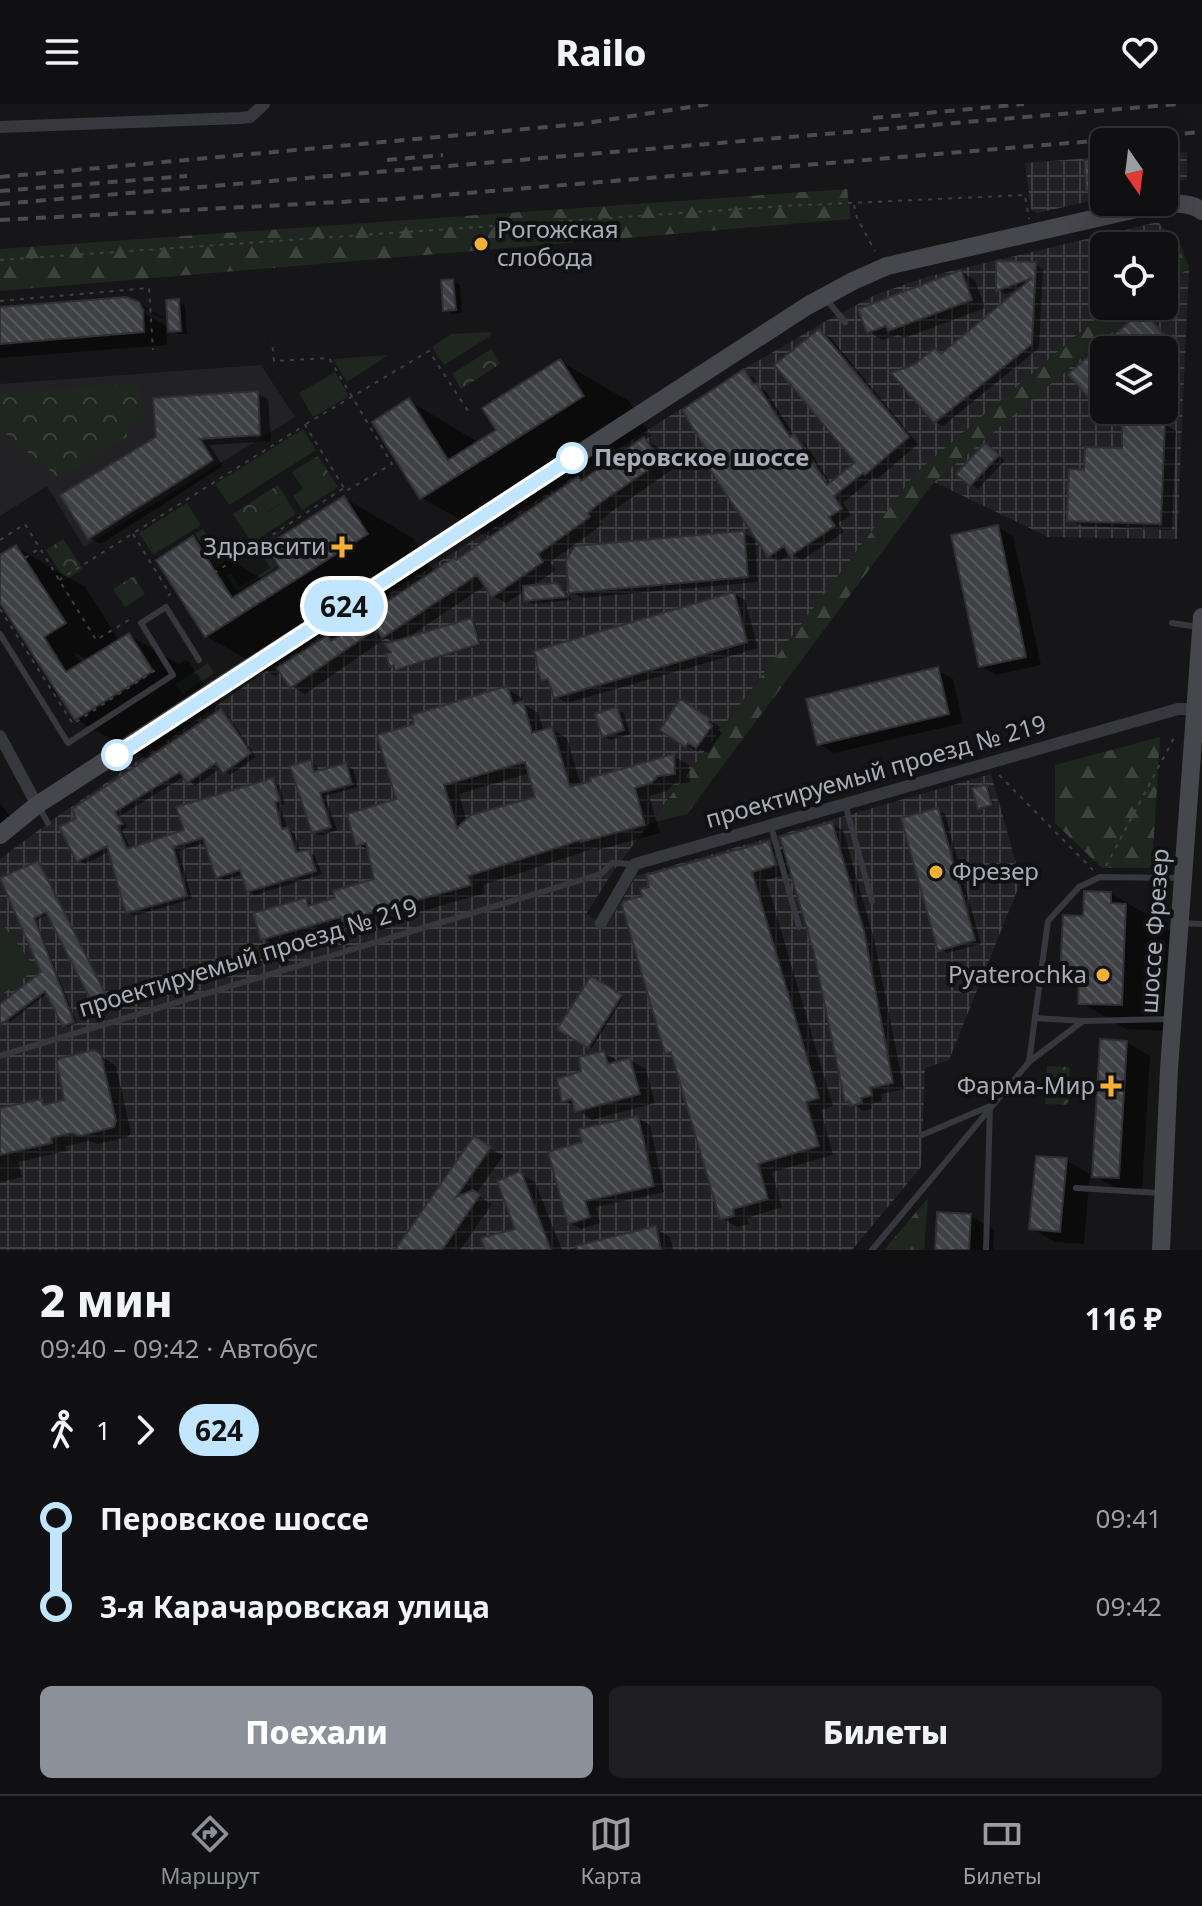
<!DOCTYPE html>
<html lang="ru">
<meta charset="utf-8">
<style>
body{margin:0;font-family:"Noto Sans",sans-serif;background:#1e1e20;color:#f1f3f6;height:100vh;display:flex;flex-direction:column;font-size:30px;white-space:nowrap}
*{box-sizing:border-box;margin:0}
p{font-size:26px;color:#9c9d9f}
.icon{flex:none;width:44px;height:44px;fill:none;stroke:currentColor;stroke-width:2;stroke-linecap:round;stroke-linejoin:round}
.map{position:relative;height:1146px;overflow:hidden}
.panel{display:flex;flex-direction:column;background:#101012;flex:1}
.panel>*{flex:none}
.badge{padding:0 16px;border-radius:26px;font-size:28px;line-height:52px}
.needle{width:52px;rotate:166deg}
.buttons{position:absolute;left:1090px;top:24px;display:grid;gap:16px}
.buttons a{display:grid;place-items:center;width:88px;height:88px;border-radius:12px;background:#101012;box-shadow:0 8px 32px #0002,0 0 0 2px #303032;font-size:40px}
.map>.badge{position:absolute;translate:-50% -50%;box-shadow:0 0 0 4px #fff}
.legs{display:flex;align-items:center;gap:12px;height:88px;padding:0 40px;font-size:26px}
.legs p{margin-inline-start:auto}
.overview{display:flex;align-items:center;justify-content:space-between;height:136px;padding:0 40px}
h1{font-size:44px;font-weight:800;line-height:60px}
.primary-button{display:flex;gap:16px;margin-top:auto;padding:16px 40px}
.primary-button a{flex:1;height:92px;border-radius:12px;background:#8c9099;color:#fff;font-size:32px;font-weight:800;line-height:92px;text-align:center}
.primary-button a+a{background:#1e1e20;color:#f1f3f6}
ul{padding:0 40px;list-style:none}
li{display:flex;align-items:center;gap:28px;height:88px;font-size:30px}
li i{display:grid;place-items:center;width:12px;height:100%;margin:0 10px;background:currentColor}
li i::after{content:'';width:20px;height:20px;margin:-10px;border:6px solid;border-radius:50%;background:#101012}
li p{margin-inline-start:auto}
li:first-child i{background:linear-gradient(#0000 50%,currentColor 0)}
li:last-child i{background:linear-gradient(currentColor 50%,#0000 0)}
header{display:flex;justify-content:space-between;align-items:center;height:104px;padding:0 40px;background:#101012;font-size:36px;font-weight:800}
.tab-bar{display:flex;justify-content:space-around;align-items:center;height:112px;border-top:2px solid #303032;background:#101012;font-size:22px;color:#9c9d9f}
.tab-bar a{display:grid;justify-items:center;gap:4px}
.tab-bar .selected{color:#8c9099}
.map>svg:first-child{display:block}
.built{fill:#222225}
.industrial{fill:url(#industrial-grid);fill-rule:evenodd}
.green{fill:#1e261f}
.forest{fill:url(#forest-firs)}
.park{fill:url(#park-crowns)}
.shadow{fill:#0007;fill-rule:evenodd}
.building{fill:url(#building-back-hatch);stroke:#303034;stroke-width:2;fill-rule:evenodd}
.lines{fill:none;stroke-linecap:round;stroke-linejoin:round}
.path{stroke:#3d3f44;stroke-width:2;stroke-dasharray:4 6;stroke-linecap:butt}
.lane{stroke:#37383d;stroke-width:6}
.street{stroke:#37383d;stroke-width:12}
.secondary{stroke:#45474d;stroke-width:18}
.rail{stroke:#4a4c52;stroke-width:4;stroke-dasharray:10 8;stroke-linecap:butt}
.line-1-casing{stroke:#fff;stroke-width:18}
.line-1{stroke:#c2e6ff;stroke-width:12}
.poi-dot{fill:#f2b134;stroke:#111113;stroke-width:3}
.stop-1-dot{fill:#fff;stroke:#c2e6ff;stroke-width:4}
.labels{text-anchor:middle;stroke-width:8;stroke-linejoin:round;paint-order:stroke}
.poi-label{font-size:24px;fill:#a8adb8;stroke:#111113;text-anchor:end}
.stop-label{font-size:24px;font-weight:bold;fill:#a8adb8;stroke:#111113;text-anchor:start}
.street-label{font-size:24px;fill:#a8adb8;stroke:#111113}
</style>
<header><svg class="icon" aria-label="menu" viewBox="0 0 24 24"><path d="M4 6h16M4 12h16M4 18h16"/></svg>Railo<svg class="icon" aria-label="heart" viewBox="0 0 24 24"><path d="M12 20l-8-8c-3-5 5-10 8-4 3-6 11-1 8 4z"/></svg></header>
<div class="map">
<svg width="1202" height="1146" viewBox="0 0 1202 1146">
<defs>
<pattern id="industrial-grid" width="8" height="8" patternUnits="userSpaceOnUse" patternTransform="scale(2)"><rect width="8" height="8" fill="#222225"/><path d="M0 4h8M4 0v8" fill="none" stroke="#3f3f43"/></pattern>
<pattern id="forest-firs" width="22" height="20" patternUnits="userSpaceOnUse" patternTransform="scale(2)"><rect width="22" height="20" fill="#1e261f"/><path d="M5 1l3.5 6h-7zM16 11l3.5 6h-7z" fill="#3c433d"/></pattern>
<pattern id="park-crowns" width="20" height="18" patternUnits="userSpaceOnUse" patternTransform="scale(2)"><rect width="20" height="18" fill="#1e261f"/><path d="M2 6a3 3 0 1 1 6 0M12 15a3 3 0 1 1 6 0" fill="none" stroke="#3c433d"/></pattern>
<pattern id="building-back-hatch" width="6" height="6" patternUnits="userSpaceOnUse" patternTransform="scale(2)"><rect width="6" height="6" fill="#404145"/><path d="M-1 5l2 2M0 0l6 6M5-1l2 2" fill="none" stroke="#595a5e"/></pattern>
</defs>
<rect width="100%" height="100%" fill="#161618"/>
<path class="built" d="M261 261 295 313 84 443 47 382 0 412V280Z"/>
<path class="industrial" d="M1187 48V75L1164 80V49Z
M1104 53V94L1037 109 1031 105 1025 59Z
M1158 118 1181 142 1164 156V142H1104V202H1111L916 369 614 766 586 810 607 822 636 772 991 670 1021 777 949 956 925 964 921 1063 852 1146H0V755L48 719 268 566 744 265 826 217 877 190 930 172Z
M1189 163 1177 435 1048 433 934 378 1143 202H1164V185ZM1104 246H1164V306H1104Z"/>
<path class="green" d="M490 228 492 231 444 261 432 243 451 230Z
M389 251 347 278 333 255Z
M335 268 349 292 313 313 299 289Z
M303 325 316 346 229 401 215 380Z
M295 366 306 383 329 369 338 383 302 406 293 392 303 385 292 368Z
M287 396 296 410 252 439 242 424 264 410 259 400 261 399 268 408Z
M187 399 201 421 153 451 139 429Z
M297 417 263 441 277 463 237 488 227 472 231 470 240 483 270 464 258 442Z
M203 425 225 458 216 464 195 430Z
M208 559 214 569 182 590 176 580Z
M0 817 36 865 0 892Z"/>
<path class="forest" d="M847 85 851 115 0 187V145Z
M1181 142 1189 163 1164 185V156Z
M1111 202H1143L934 378 687 710 650 719 916 369Z
M1160 633 1152 764H1102L1055 719V661Z
M928 1094 924 1146H884Z"/>
<path class="park" d="M491 245 500 260 461 285 452 270Z
M139 280 142 313 127 323V333L59 374 0 325V289Z
M318 352 329 369 306 383 295 366Z
M278 381 287 396 267 408 262 399 259 400 265 410 242 424 233 410Z
M63 435 83 465 65 476 46 446Z
M134 472 145 490 125 503 113 485Z
M1047 962 1070 963 1068 1001 1045 1000Z"/>
<path class="shadow" d="M1104 56V92L1100 93 1088 86Z
M998 159 1035 160 1043 165 1039 244 943 322 935 318 916 262 935 246 943 251 1023 184 1005 190 998 186Z
M961 168 975 176 985 204 904 234 898 231 883 236 868 228Z
M453 177 460 181 462 209 453 210 445 206Z
M178 197 185 202 187 230H178L170 226Z
M138 199 162 213 163 215 139 201 137 205 166 222 167 241 0 254V205Z
M1146 210 1178 248 1164 260V246H1104V306H1110L1106 310 1071 270Z
M820 227 830 233 918 340 877 375 874 373 843 399 851 411 838 419 844 428 802 456 791 450 779 457 769 452 709 346 744 268 754 274 760 284 766 287 795 333 805 339 831 380 857 358ZM796 337H801L834 388 830 390Z
M560 257 629 297 651 332 645 336 658 343 673 365 611 408 600 417 602 421 550 458 556 466 531 483 557 481 564 485 572 496 533 500 526 496 525 487 506 499 493 492 486 481 404 536 472 516 475 518 481 541 399 566 391 561 395 540 386 534 305 590 292 582 282 567 275 572 206 532 193 434 264 476 283 464 344 394 413 434 435 469 457 458 492 434 422 394 409 297 480 339 499 327Z
M257 289 268 295 271 337 209 341 223 362 101 440 89 434 63 392Z
M1164 320 1176 327 1172 426 1081 422 1070 416 1086 368Z
M986 341 1005 356 978 385 959 370Z
M998 423 1013 432 1041 561 996 571 981 562Z
M743 429 755 435 758 478 582 494 571 488Z
M16 443 85 483 119 537 129 531 179 560 186 556 189 558 195 567 193 568 198 571 220 607 228 611 256 653 230 671 221 664 195 682 185 672 120 712 128 723 122 726 131 746 186 728 272 676 279 680 285 700 280 701 287 724 294 729 301 749 309 748 315 752 322 770 255 791 249 787 243 770 224 776 218 772 207 738 179 747 192 795 134 812 128 808 110 747 85 760 78 756 79 715 148 656 76 615 0 495V454ZM74 548 88 556 85 559 78 555Z
M734 490 745 496 758 544 567 599 555 592 552 581 543 576Z
M937 566 953 575 963 619 834 649 819 640Z
M507 585 522 594 525 601 538 609 544 628 552 625 567 634 581 682 673 652 689 661 690 678 674 680 667 687 649 692 660 729 598 746 595 744 483 781 485 789 360 825 354 822 278 843 263 834 305 796 315 802 338 796 376 777 370 747 358 740 399 697 417 622ZM530 669 538 695 467 718 459 690Z
M692 604 720 623 718 626 722 629 708 649 700 645 698 648 686 641Z
M616 605 624 609 630 630 611 636 604 632Z
M310 659 317 662 319 669 346 661 353 665 358 683 325 692 337 726 321 732 314 728Z
M986 683 989 684 994 702 982 705 979 703Z
M0 699 16 720 0 731Z
M938 706 945 710 981 840 947 849 940 845Z
M832 720 843 726 874 835 904 985 881 990 882 997 871 1000 872 1005 863 1007 847 996 816 849 794 769 766 776 833 1002 821 1006 833 1051 772 1068 782 1103 747 1114 749 1120 737 1123 722 1114 675 953 666 948 645 793 769 739 789 750Z
M37 760 110 903 101 907 98 905 49 810 36 816 77 919 68 923 64 921 48 889 8 919 0 911V902L43 869 2 775Z
M1111 790 1157 816V820L1172 828 1168 927 1126 925 1080 898V881L1062 870 1085 814Z
M591 874 623 894 592 944 560 925Z
M1126 938 1150 952 1142 1087 1118 1085 1094 1072Z
M97 949 116 962 131 1029 127 1033 97 1040 89 1037 66 1042 67 1047 18 1058 22 1073 0 1078V1006L42 997 50 1002 66 998Z
M604 949 620 958 630 956 646 965 655 999 592 1016 564 996 583 969Z
M638 1014 650 1021 664 1088 596 1103 600 1119 581 1125 569 1118 584 1040Z
M474 1035 503 1052 476 1090 492 1100 460 1146H397Z
M1066 1056 1090 1070 1084 1140 1055 1138 1031 1124Z
M521 1070 535 1078 562 1146H487L517 1126Z
M971 1112 994 1126 993 1146H937Z
M655 1124 670 1133 673 1146H568Z"/>
<path class="building" d="M1104 54V86L1086 87 1084 56Z
M996 157 1036 158 1032 240 934 319 891 269 915 260 935 244 941 250 1032 174 996 187Z
M961 166 972 196 888 227 886 222 867 229 858 205Z
M453 175 456 206 443 207 441 176Z
M126 193 139 198 143 206 144 228 0 240V203Z
M179 195 181 227 168 228 166 196Z
M1143 206 1177 246 1164 256V246H1104V312L1068 270Z
M819 225 909 333 865 371 863 369 834 392 842 405 829 413 835 422 790 452 784 442 768 453 699 349 706 345 682 306 744 265 753 280 756 279 790 333 794 330 827 381 855 358 774 261Z
M560 255 584 292 420 395 372 318 409 294 448 356 496 326 482 304Z
M258 287 260 331 200 335 213 356 88 435 60 391 156 333 153 294Z
M1122 317 1165 318 1161 420 1067 417 1069 365 1084 366 1085 343 1122 344Z
M644 333 661 357 597 401 588 409 590 413 538 450 543 458 492 493 477 471 382 534 376 525 290 584 277 564 327 532 331 537 369 514 367 511 441 462 454 454 456 456 578 373 581 377Z
M985 339 999 351 970 382 956 370Z
M344 392 368 430 205 533 156 456 193 432 232 494 280 464 266 442Z
M998 421 1026 553 979 563 951 431Z
M744 427 748 473 569 489 566 456 575 442Z
M16 441 66 519 44 533 66 568 129 529 153 567 75 616 0 499V451Z
M557 479 567 493 524 497 523 482Z
M734 488 747 538 554 594 548 575 541 577 534 547Z
M472 514 479 540 395 566 394 561 390 563 386 550 391 548 385 540Z
M938 563 949 610 817 641 806 595Z
M507 582 513 600 523 597 532 629 552 623 570 683 591 677 590 674 674 650 675 670 658 672 651 679 635 684 645 721 581 738V736L468 772 471 781 342 817 341 813 261 836 253 809 306 794 308 802 335 794 333 787 374 775 366 739 356 742 347 710 396 695 377 631 414 620 412 611ZM525 658 535 693 471 711 457 724 444 681Z
M680 595 710 615 708 618 712 622 696 644 688 639 685 643 660 626Z
M617 603 624 626 602 633 595 610Z
M221 605 251 649 223 669 216 659 187 679 180 668 115 708 123 720 117 722 127 745 184 726 176 703 273 674 280 697 275 698 282 725 288 723 296 748 309 746 316 767 247 788 240 766 216 774 203 734 173 743 187 792 126 809 107 742 77 758 59 723 76 714 72 705Z
M311 656 314 668 346 659 352 680 320 689 331 723 312 729 290 662Z
M986 681 992 701 978 705 972 684Z
M938 704 975 836 938 847 901 714Z
M832 718 864 827 893 979 870 984 872 991 861 994 862 999 850 1002 849 997 845 998 814 849 780 733Z
M769 737 776 761 752 768 819 994 806 998 819 1042 758 1060 768 1095 733 1105 734 1112 720 1115 671 948 665 950 622 801 624 797 642 792 640 785 649 783 646 771Z
M38 757 110 899 96 906 46 808 34 814 74 918 63 922 45 887 0 921V900L41 868 0 774Z
M1084 787 1111 788V799L1126 800 1122 901 1078 900 1079 872 1060 871 1063 811 1083 812Z
M591 872 622 891 588 944 557 925Z
M1100 935 1127 937 1119 1074 1092 1073Z
M94 946 101 951 116 1017 114 1023 80 1032 72 1029 63 1031 51 1034 52 1039 0 1051V1004L42 995 43 1001 64 996 57 957 61 954Z
M604 947 608 960 630 954 640 990 575 1008 572 995 562 998 557 975 581 967 579 953Z
M638 1012 654 1082 585 1097 590 1113 568 1120 548 1048 582 1038 579 1025Z
M474 1032 491 1043 456 1093 473 1086 480 1091 442 1146H395Z
M1036 1052 1067 1054 1060 1128 1029 1125Z
M521 1067 551 1146H485L481 1134 515 1125 497 1077Z
M937 1108 971 1110 969 1146H935Z
M656 1122 661 1146H577L576 1142Z"/>
<g class="lines">
<path class="path" d="M854 101 857 114 875 147
M0 156 783 102 1025 91 1029 115
M0 197 149 184 153 246
M306 320 429 247 468 307
M133 430 170 490 168 492
M0 436 25 420 96 536 132 514
M25 454 40 444
M214 469 344 384
M59 476 305 321 346 387 392 360 329 254 274 257 272 237
M0 505 73 620 157 565
M999 671 1093 766
M1106 762 1175 632"/>
<path class="lane" d="M826 195 845 218
M1172 519 1198 523
M0 530 68 639 173 571 141 519 166 503 199 556
M845 700 872 797
M40 705 48 719
M771 722 799 823
M1182 819 1202 820
M1035 914 1083 917
M0 952 601 770 612 759 635 760
M1030 957 1083 917 1169 915
M922 1031 990 1002 986 1146
M1076 1084 1160 1089
M872 1146 1029 958 1048 817 1079 783 1100 773 1180 774"/>
<path class="street" d="M0 23 240 14 250 13 264 0
M0 632 37 701
M601 819 635 760 1178 605H1196"/>
<path class="secondary" d="M0 731 37 701 807 202 853 177 887 162 1154 101C1170 100 1189 97 1202 107
M1161 1146 1169 965 1202 513"/>
<path class="rail" d="M873 14 1024 0
M387 56 443 51
M0 73 580 20 710 0
M0 87 187 72
M0 100 1179 0
M0 116 396 95 1202 28"/>
</g>
<g class="lines">
<defs>
<path id="line-1" d="M117 651 572 354"/>
</defs>
<use href="#line-1" class="line-1-casing"/>
<use href="#line-1" class="line-1"/>
</g>
<g class="poi-dot">
<circle cx="481" cy="140" r="8"/>
<path d="M338 431h8v8h8v8h-8v8h-8v-8h-8v-8h8z"/>
<circle cx="936" cy="768" r="8"/>
<circle cx="1103" cy="871" r="8"/>
<path d="M1107 970h8v8h8v8h-8v8h-8v-8h-8v-8h8z"/>
</g>
<g class="stop-1-dot">
<circle cx="572" cy="354" r="14"/>
<circle cx="117" cy="651" r="14"/>
</g>
<g class="labels">
<g class="poi-label">
<text x="497" y="134" text-anchor="start">Рогожская<tspan x="497" dy="28">слобода</tspan></text>
<text x="326" y="451">Здравсити</text>
<text x="952" y="776" text-anchor="start">Фрезер</text>
<text x="1087" y="879">Pyaterochka</text>
<text x="1095" y="990">Фарма-Мир</text>
</g>
<g class="stop-label">
<text x="594" y="362">Перовское шоссе</text>
</g>
<g class="street-label">
<text transform="translate(876 668) rotate(-16)" y="8">проектируемый проезд № 219</text>
<text transform="translate(1155 827) rotate(-86)" y="8">шоссе Фрезер</text>
<text transform="translate(248 854) rotate(-17)" y="8">проектируемый проезд № 219</text>
</g>
</g>
</svg>
<div class="buttons">
<a><svg class="needle" viewBox="-14 -14 28 28"><path d="M0-13l5 13h-10z" fill="#e53935"/><path d="M0 13l5-13h-10z" fill="#9c9d9f"/></svg></a>
<a><svg class="icon" aria-label="locate" viewBox="0 0 24 24"><circle cx="12" cy="12" r="6"/><path d="M12 2v4M12 18v4M2 12h4M18 12h4"/></svg></a>
<a><svg class="icon" aria-label="layers" viewBox="0 0 24 24"><path d="M12 4l9 5-9 5-9-5zM3 14l9 5 9-5"/></svg></a>
</div>
<b class="badge" style="left:344px;top:502px;background:#c2e6ff;color:#111">624</b>
</div>
<section class="panel">
<div class="overview"><div><h1>2 мин</h1><p>09:40 – 09:42 · Автобус</p></div><b>116 ₽</b></div>
<div class="legs"><svg class="icon" aria-label="walk" viewBox="0 0 24 24"><circle cx="13" cy="4" r="2"/><path d="M13 8l-2 6 4 7M11 14l-3 7M7 12l3-4h3l4 4"/></svg>1<svg class="icon" aria-label="forward" viewBox="0 0 24 24"><path d="M9 5l7 7-7 7"/></svg><b class="badge" style="background:#c2e6ff;color:#111">624</b></div>
<ul>
<li><i style="color:#c2e6ff"></i><b>Перовское шоссе</b><p>09:41</p></li>
<li><i style="color:#c2e6ff"></i><b>3-я Карачаровская улица</b><p>09:42</p></li>
</ul>
<div class="primary-button"><a>Поехали</a><a>Билеты</a></div>
</section>
<nav class="tab-bar">
<a class="selected"><svg class="icon" aria-label="directions" viewBox="0 0 24 24"><path d="M12 3l9 9-9 9-9-9zM9 14v-3h6M13 9l2 2-2 2"/></svg>Маршрут</a>
<a><svg class="icon" aria-label="map" viewBox="0 0 24 24"><path d="M3 6l6-2 6 2 6-2v14l-6 2-6-2-6 2zM9 4v14M15 6v14"/></svg>Карта</a>
<a><svg class="icon" aria-label="tickets" viewBox="0 0 24 24"><path d="M3 7h18v10H3zM15 7v10"/></svg>Билеты</a>
</nav>
